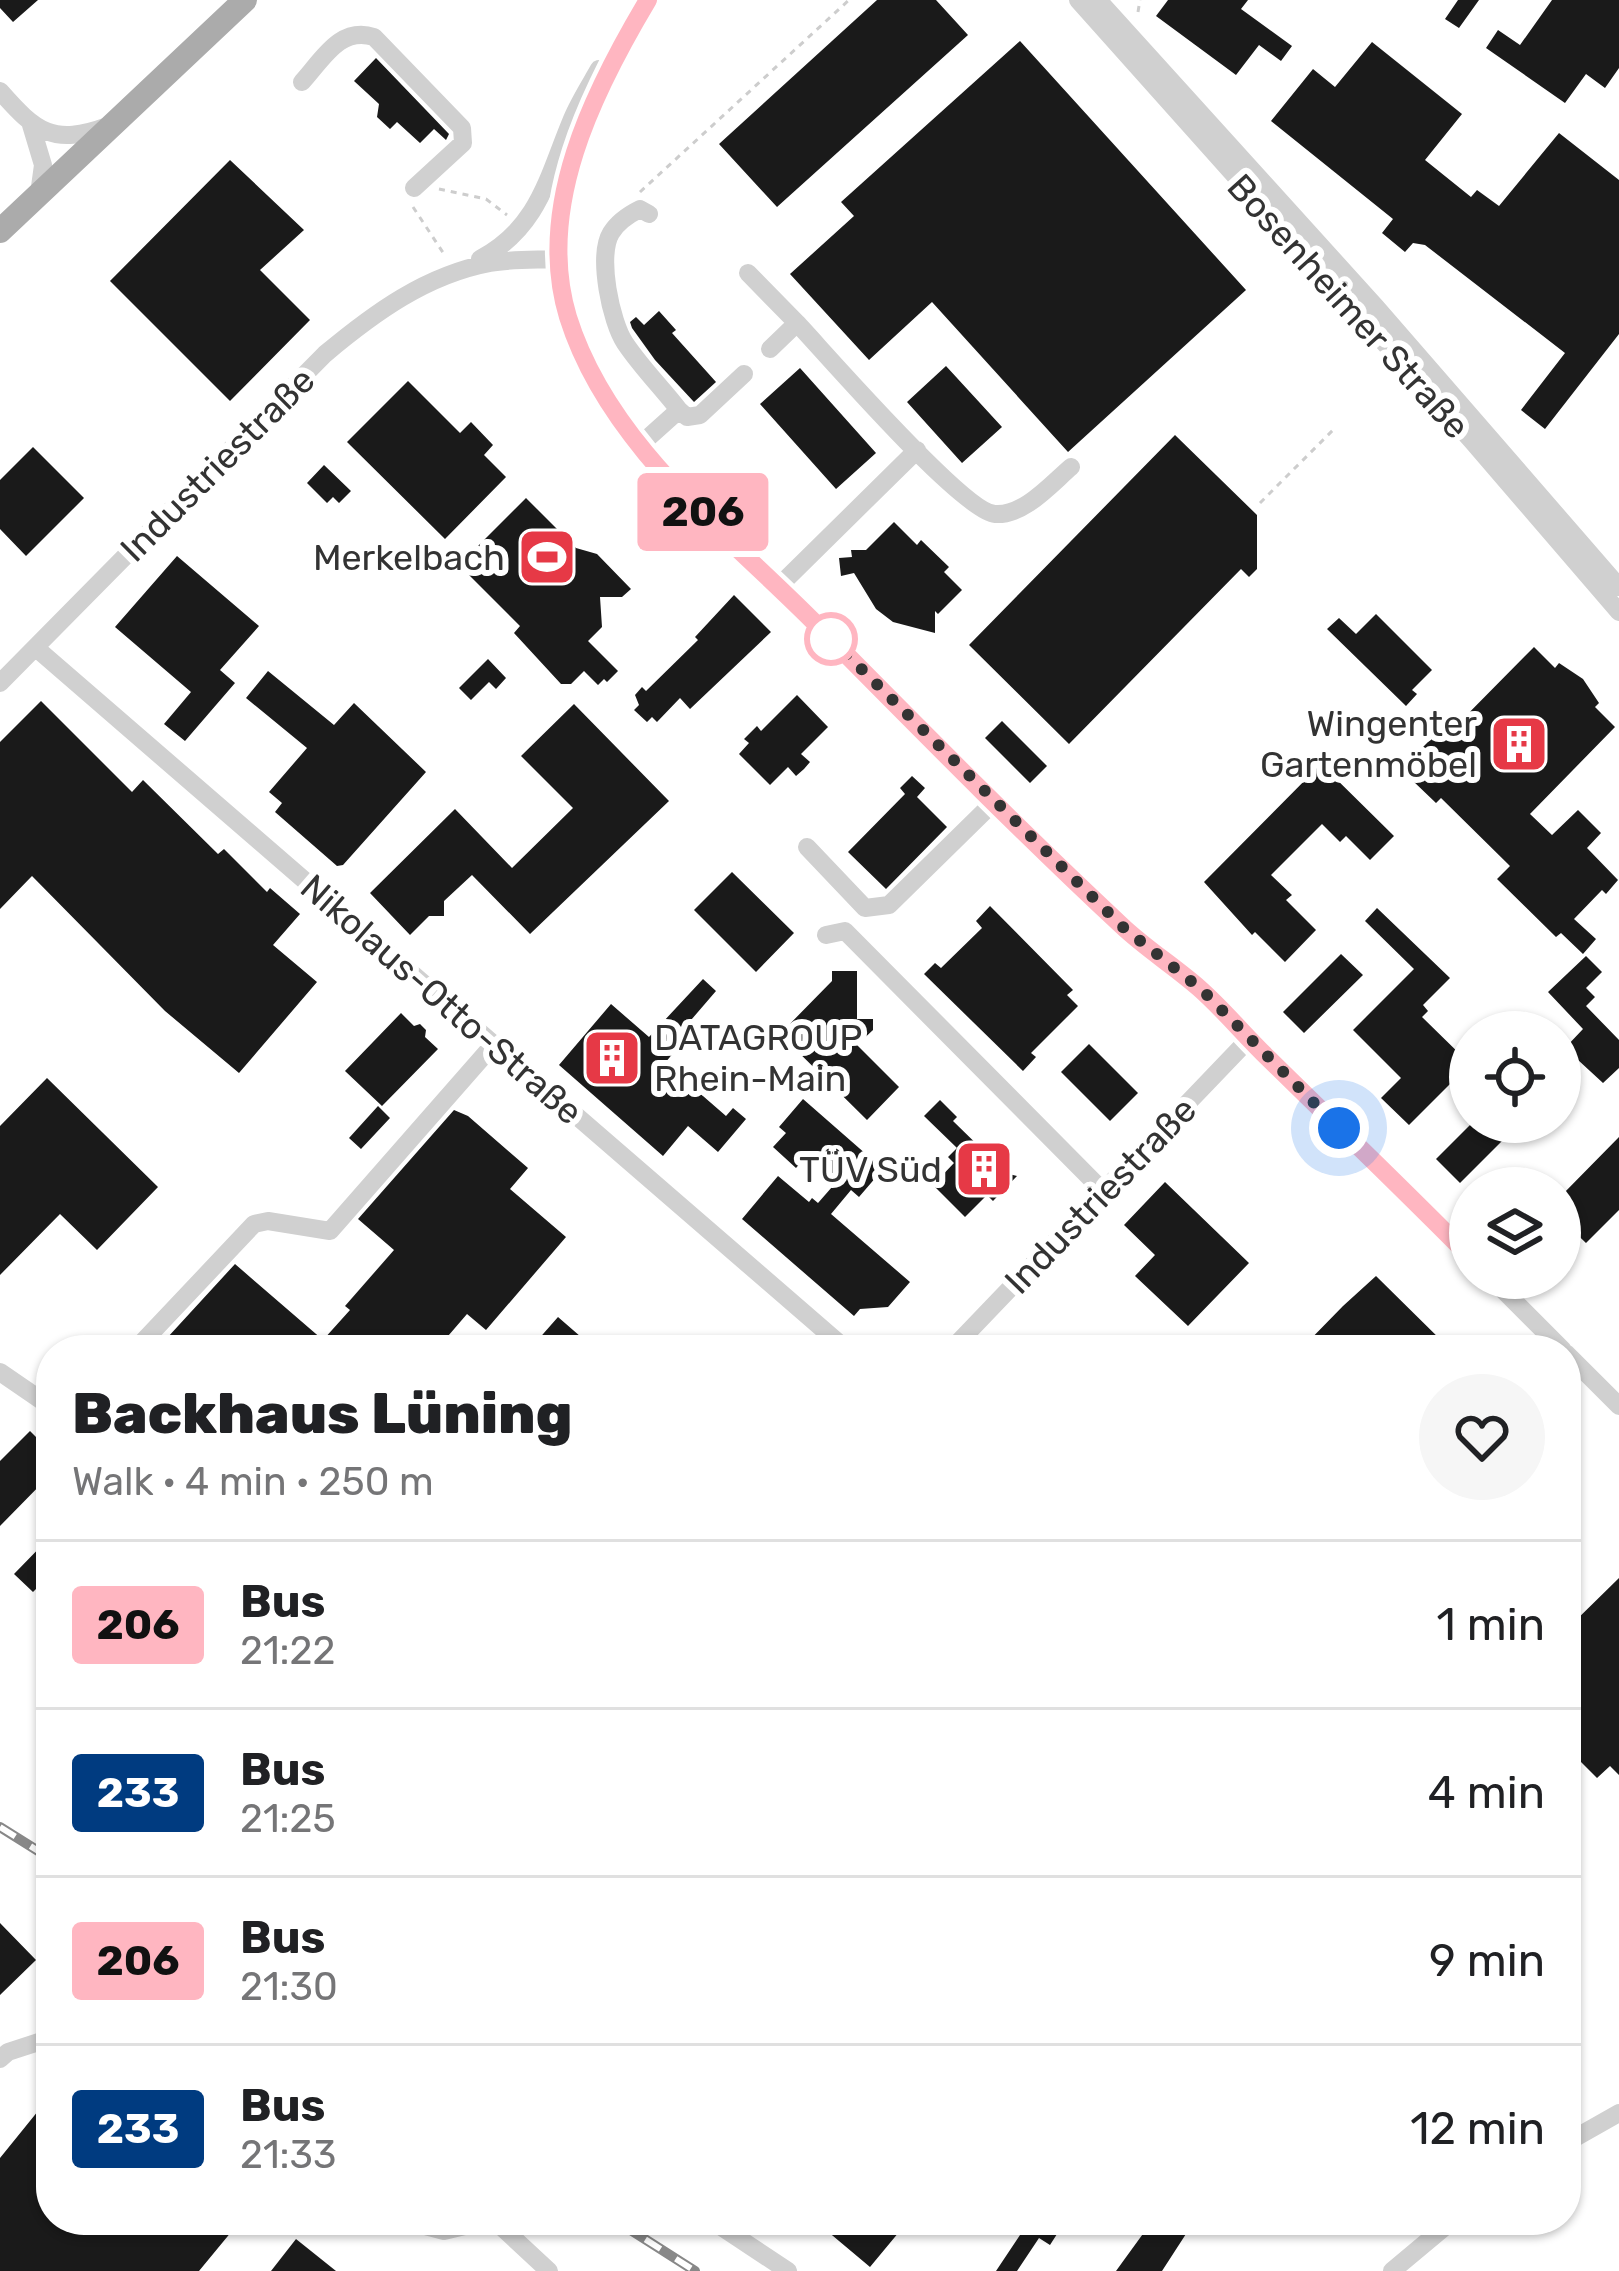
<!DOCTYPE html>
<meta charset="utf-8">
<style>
body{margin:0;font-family:Rubik,sans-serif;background:#f6f6f6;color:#202124;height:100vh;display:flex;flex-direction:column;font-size:45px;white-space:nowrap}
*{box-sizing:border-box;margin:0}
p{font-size:39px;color:#757577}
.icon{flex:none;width:66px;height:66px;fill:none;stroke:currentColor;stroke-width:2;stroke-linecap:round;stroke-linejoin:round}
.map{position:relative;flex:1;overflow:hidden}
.drawer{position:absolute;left:36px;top:1335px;width:1545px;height:900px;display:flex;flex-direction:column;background:#fff;border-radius:48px;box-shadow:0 3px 9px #0004}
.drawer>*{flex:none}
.badge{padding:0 24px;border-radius:9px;font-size:42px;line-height:78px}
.tools{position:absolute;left:1449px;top:1011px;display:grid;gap:24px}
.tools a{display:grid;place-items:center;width:132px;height:132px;border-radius:50%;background:#fff;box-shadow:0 3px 9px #0004;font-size:60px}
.you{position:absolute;width:60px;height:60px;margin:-30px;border:9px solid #fff;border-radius:50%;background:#1a73e8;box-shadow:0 0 0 18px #1a73e833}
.map>.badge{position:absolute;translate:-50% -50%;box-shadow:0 0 0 6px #fff}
.round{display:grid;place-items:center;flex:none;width:126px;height:126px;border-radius:63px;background:#f6f6f6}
.headline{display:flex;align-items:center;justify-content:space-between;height:204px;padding:0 36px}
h1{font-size:57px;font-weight:800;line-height:90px}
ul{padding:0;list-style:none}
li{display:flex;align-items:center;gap:36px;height:168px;padding:0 36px;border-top:3px solid #e0e0e0}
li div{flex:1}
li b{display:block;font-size:45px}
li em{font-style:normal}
li .badge{min-width:132px;font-weight:700;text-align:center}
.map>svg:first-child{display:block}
.building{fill:#1a1a1a}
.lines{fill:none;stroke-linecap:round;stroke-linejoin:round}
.path{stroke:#cdcdcd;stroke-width:3;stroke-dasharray:6 6;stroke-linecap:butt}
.minor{stroke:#d0d0d0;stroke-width:18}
.major{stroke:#ababab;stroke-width:24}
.rail-casing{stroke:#888;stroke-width:10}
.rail{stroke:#fff;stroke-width:6;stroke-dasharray:18;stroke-linecap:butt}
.line-casing{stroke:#fff;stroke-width:27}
.line{stroke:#ffb6c1;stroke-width:18}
.walk{stroke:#333;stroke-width:12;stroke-dasharray:0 21.6}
.stop-dot{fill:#fff;stroke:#ffb6c1;stroke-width:6}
.labels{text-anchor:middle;stroke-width:12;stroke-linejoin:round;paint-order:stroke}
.street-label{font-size:36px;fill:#333;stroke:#fff}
.poi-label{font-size:36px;fill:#333;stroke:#fff;text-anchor:end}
</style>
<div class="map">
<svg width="1619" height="2271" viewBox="0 0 1619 2271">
<rect width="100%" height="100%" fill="#fff"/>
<path class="building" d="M0 0H38L13 22 0 8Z
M877 0H936L968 35 777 207 719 144Z
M1168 0H1248L1241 9 1292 46 1281 61 1259 45 1236 75 1156 16Z
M1458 0H1479L1459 28 1445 19Z
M1552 0H1619V68L1605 88 1586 74 1565 103 1486 48 1498 30 1520 45Z
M1020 41 1246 290 1068 452 932 302 869 360 790 274 854 216 841 202Z
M1372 42 1462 114 1425 160 1471 197 1477 190 1499 206 1559 133 1619 180V334L1545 429 1521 410 1565 353 1425 245 1413 243 1405 252 1382 233 1393 219 1271 121 1313 69 1335 87Z
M376 58 449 134 446 140 434 129 420 143 397 122 390 129 377 117 379 104 354 81Z
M230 160 304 230 260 270 310 320 230 401 110 281Z
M659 311 676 330 672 333 716 382 694 402 655 360 632 328 630 322 636 317 644 325Z
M946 366 1002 427 962 463 907 402Z
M800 368 876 453 836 489 760 404Z
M408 381 460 433 471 422 493 445 484 455 506 477 445 539 347 442Z
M1175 435 1257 515V569L1249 577 1241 569 1069 744 969 645Z
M33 447 84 498 26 556 0 529V480Z
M324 465 351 491 339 503 333 497 327 503 307 483Z
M526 498 576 548 597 554 631 589 622 597H600L602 627 588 641 618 671 607 682 604 679 598 685 584 671 571 684H561L514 633 520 626 459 565Z
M894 522 917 545 921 540 949 567 944 572 962 590 938 614 935 611V633L893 622 876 609 854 573 841 576 839 558 852 557 851 550H866Z
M177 556 259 626 220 670 235 683 185 741 164 724 191 692 115 627Z
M734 595 771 632 690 709 680 698 657 722 652 717 647 722 634 710 639 705 635 695 642 687 646 691 698 640 695 637Z
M1376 614 1432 670 1412 690 1417 694 1406 706 1327 629 1339 618 1356 634Z
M1534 647 1555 668 1559 663 1583 679 1599 703 1595 707 1615 727 1530 814 1552 835 1578 810 1601 833 1587 848 1618 880 1606 894 1602 890 1574 919 1596 939 1583 954 1561 933 1556 937 1497 879 1510 866 1441 798 1436 803 1413 781 1418 776 1413 770 1429 753 1423 747 1442 728 1448 734Z
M488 659 506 678 496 689 489 682 471 700 459 688Z
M268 671 334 725 354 703 426 772 343 865 337 866 275 812 282 803 269 792 307 748 246 698Z
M797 695 828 727 801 754 810 762 804 769 796 776 788 767 770 785 739 754 749 743 744 739 757 726 761 731Z
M41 701 132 792 143 780 218 854 224 849 267 892 270 888 300 914 273 945 317 982 239 1073 165 1011 32 876 0 909V742Z
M574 704 669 801 530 934 472 875 444 901V916H429L410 935 370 893 455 809 512 868 573 808 521 756Z
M1002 721 1047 766 1030 783 985 738Z
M1321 764 1394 836 1370 860 1346 836 1340 842 1322 824 1271 875 1292 895 1286 900 1316 930 1285 962 1255 932 1252 935 1204 882Z
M912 776 925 788 917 797 947 827 886 889 848 852 905 794 900 788Z
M732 872 794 933 756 972 694 910Z
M990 906 1073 990 1067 995 1078 1006 1031 1053 1036 1057 1023 1071 924 974 935 963 941 968 982 928 976 921Z
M1377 908 1450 978 1423 1005 1428 1011 1422 1017 1470 1064 1409 1125 1381 1098 1401 1078 1353 1030 1414 969 1365 921Z
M1341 954 1363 975 1304 1033 1283 1012Z
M1586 956 1602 972 1586 988 1595 997 1586 1006 1619 1040V1068L1603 1083 1565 1048 1583 1029 1548 992Z
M832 971H857V1019H873V1030L857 1045 899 1087 867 1120 780 1034 832 981Z
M703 979 716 991 673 1041 679 1046 665 1063 726 1116 733 1108 746 1119 718 1152 688 1126 663 1156 559 1065 611 1004 649 1037Z
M401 1013 414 1026 420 1024 426 1030 425 1037 438 1049 382 1106 345 1071Z
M1089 1044 1138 1093 1110 1121 1061 1072Z
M47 1078 158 1187 97 1250 60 1214 0 1275V1126Z
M803 1099 883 1169 859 1197 851 1190 831 1214 910 1282 888 1307 860 1309 854 1316 742 1219 778 1176 809 1202 812 1198 818 1203 839 1179 809 1153 796 1168 773 1147 786 1133 779 1127Z
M940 1100 957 1117 953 1121 994 1161 1007 1166 1009 1174 1017 1176 993 1201 987 1195 965 1217 933 1185 954 1163 948 1157 957 1148 924 1116Z
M378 1106 390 1118 361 1149 349 1138Z
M454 1110 468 1116 528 1168 510 1189 566 1237 486 1330 467 1314 436 1350H156L235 1264 323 1340 350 1310 345 1306 394 1250 358 1219Z
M1473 1122H1521L1460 1183 1436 1159Z
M1619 1137V1210L1586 1243 1560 1218V1197Z
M1165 1182 1249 1263 1188 1326 1135 1276 1155 1255 1124 1225Z
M1376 1276 1451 1350H1300L1343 1306Z
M558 1317 596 1350H544L536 1342Z
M30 1431 51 1452V1474L0 1526V1461Z
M51 1536V1574L33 1592 14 1574Z
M1619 1578V1775L1610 1766 1597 1778 1566 1747V1630Z
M0 1923 36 1960 0 1995Z
M51 2095V2220H218L232 2231 199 2271H0V2158Z
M814 2220H909L870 2267Z
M1030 2220H1066L1050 2245 1039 2238 1017 2271H996Z
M1153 2220H1195L1162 2271H1116Z
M296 2239 336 2271H271Z"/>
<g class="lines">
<path class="path" d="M1138 12 1140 0
M439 189 486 199 507 215
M640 192 849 0
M413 207 444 254
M1260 503 1335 428"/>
<path class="minor" d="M647 0C594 93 535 207 569 317 609 448 736 543 830 638 926 734 1021 833 1121 925 1145 948 1174 966 1199 988 1224 1010 1245 1036 1269 1059 1336 1125 1404 1190 1470 1257
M1078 0 1472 441 1619 612
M1098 0 1376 307 1619 587
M302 82C323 59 340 26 374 37L462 128 463 143 414 188
M0 91C36 132 53 146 108 126
M31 125 43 165 39 194
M480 259C539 228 548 176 572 119 579 102 590 85 599 69
M748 273 797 323
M770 349 797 323C827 355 963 512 995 514 1024 516 1051 484 1071 467
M679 410 687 417 700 415 744 374
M640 445 679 410C662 388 641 367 625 343 611 322 597 256 611 233 617 223 630 214 640 209L649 214
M778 587 917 450
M36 648 847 1350
M0 683 325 354C374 313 426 275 490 263 511 259 535 260 557 259
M807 847 865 908 889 905 995 801
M826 935 845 931 1103 1191
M1491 1278 1563 1350
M135 1350 254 1224 268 1221 330 1231 494 1044
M951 1350 1248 1040
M1566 1353 1619 1406
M0 1372 51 1407
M0 2059 8 2052 51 2038
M1566 2143 1619 2113
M403 2220 444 2231 490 2220
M494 2220 549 2271
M711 2220 788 2271
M1392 2271 1453 2220"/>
<path class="major" d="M0 231 245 0"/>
<defs>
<path id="rail" d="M0 1827 51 1859
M615 2220 695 2271"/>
</defs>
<use href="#rail" class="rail-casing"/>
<use href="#rail" class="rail"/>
</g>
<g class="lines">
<defs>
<path id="line" d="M648 0C593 92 535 208 568 317 608 445 725 532 817 625 917 726 1017 828 1121 925 1145 948 1174 966 1199 988 1224 1010 1245 1036 1269 1059 1336 1125 1404 1190 1470 1257"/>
</defs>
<use href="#line" class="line-casing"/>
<use href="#line" class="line"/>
<path class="walk" d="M831 639 1124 928 1201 989 1339 1128"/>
</g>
<defs>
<symbol id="stadium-square" viewBox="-11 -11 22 22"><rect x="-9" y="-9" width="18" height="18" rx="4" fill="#e63946" stroke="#fff"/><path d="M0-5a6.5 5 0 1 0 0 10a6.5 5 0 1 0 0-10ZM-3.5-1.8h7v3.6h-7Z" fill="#fff"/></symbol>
<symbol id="building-square" viewBox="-11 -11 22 22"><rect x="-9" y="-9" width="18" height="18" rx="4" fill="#e63946" stroke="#fff"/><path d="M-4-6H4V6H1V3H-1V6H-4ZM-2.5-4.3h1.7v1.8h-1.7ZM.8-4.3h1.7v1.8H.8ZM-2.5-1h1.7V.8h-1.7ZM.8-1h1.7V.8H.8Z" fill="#fff"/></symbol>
</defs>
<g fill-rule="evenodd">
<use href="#stadium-square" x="514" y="524" width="66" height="66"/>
<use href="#building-square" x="1486" y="711" width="66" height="66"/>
<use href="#building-square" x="579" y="1025" width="66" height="66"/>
<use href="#building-square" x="951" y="1136" width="66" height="66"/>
</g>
<circle class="stop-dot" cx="831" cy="639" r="24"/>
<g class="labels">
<g class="street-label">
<text transform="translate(1349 306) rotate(48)" y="13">Bosenheimer Straße</text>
<text transform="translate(217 464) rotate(-45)" y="13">Industriestraße</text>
<text transform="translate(442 999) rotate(41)" y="13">Nikolaus-Otto-Straße</text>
<text transform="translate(1100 1195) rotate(-46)" y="13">Industriestraße</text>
</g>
<g class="poi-label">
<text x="505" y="570">Merkelbach</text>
<text x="1477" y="736">Wingenter<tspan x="1477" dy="41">Gartenmöbel</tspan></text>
<text x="654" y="1050" text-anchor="start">DATAGROUP<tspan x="654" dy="41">Rhein-Main</tspan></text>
<text x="942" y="1182">TÜV Süd</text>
</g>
</g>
</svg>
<div class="tools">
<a><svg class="icon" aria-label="locate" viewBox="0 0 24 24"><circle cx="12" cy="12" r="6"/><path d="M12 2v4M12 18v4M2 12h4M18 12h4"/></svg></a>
<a><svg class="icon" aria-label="layers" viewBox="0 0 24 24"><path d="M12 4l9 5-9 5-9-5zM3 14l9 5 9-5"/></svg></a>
</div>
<div class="you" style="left:1339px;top:1128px"></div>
<b class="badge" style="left:703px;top:512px;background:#ffb6c1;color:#111">206</b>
<section class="drawer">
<div class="headline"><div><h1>Backhaus Lüning</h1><p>Walk · 4 min · 250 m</p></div><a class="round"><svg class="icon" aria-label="heart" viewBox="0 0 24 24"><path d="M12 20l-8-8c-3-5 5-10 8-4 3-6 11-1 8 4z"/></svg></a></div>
<ul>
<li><span class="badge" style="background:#ffb6c1;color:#111">206</span><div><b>Bus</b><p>21:22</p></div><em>1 min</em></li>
<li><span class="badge" style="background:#003b80;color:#fff">233</span><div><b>Bus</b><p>21:25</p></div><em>4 min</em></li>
<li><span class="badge" style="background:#ffb6c1;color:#111">206</span><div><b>Bus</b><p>21:30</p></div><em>9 min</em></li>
<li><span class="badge" style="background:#003b80;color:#fff">233</span><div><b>Bus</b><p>21:33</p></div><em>12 min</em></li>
</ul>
</section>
</div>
